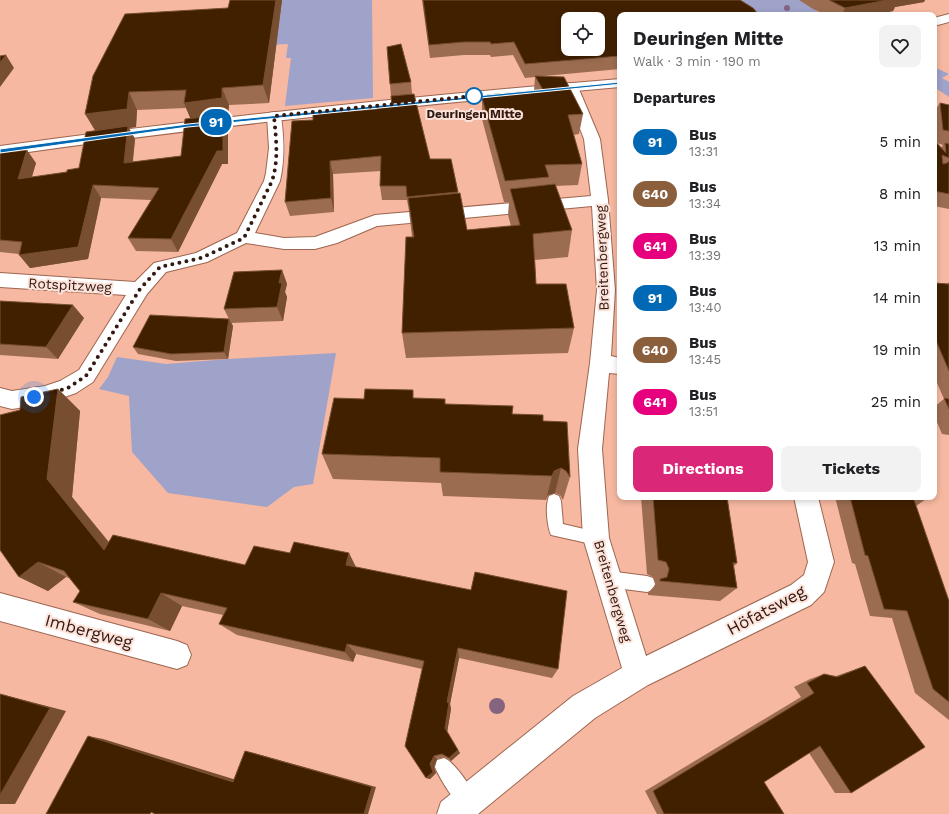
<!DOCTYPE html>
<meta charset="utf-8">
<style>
body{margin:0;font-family:"Work Sans",sans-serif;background:#f2f2f2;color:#202124;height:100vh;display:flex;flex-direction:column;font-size:15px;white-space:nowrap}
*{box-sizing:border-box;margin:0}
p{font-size:13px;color:#757577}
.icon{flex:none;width:22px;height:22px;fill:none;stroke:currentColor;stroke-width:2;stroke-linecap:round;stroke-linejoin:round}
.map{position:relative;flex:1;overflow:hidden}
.side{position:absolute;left:617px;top:12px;width:320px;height:488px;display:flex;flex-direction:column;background:#fff;border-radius:8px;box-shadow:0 2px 6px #0003}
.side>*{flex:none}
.badge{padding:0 8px;border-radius:13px;font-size:14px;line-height:26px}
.buttons{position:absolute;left:561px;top:12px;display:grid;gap:8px}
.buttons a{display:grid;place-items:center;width:44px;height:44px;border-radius:8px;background:#fff;box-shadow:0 2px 6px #0003;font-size:20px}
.you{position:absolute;width:20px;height:20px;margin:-10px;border:3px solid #fff;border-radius:50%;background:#1a73e8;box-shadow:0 0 0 6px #1a73e833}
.map>.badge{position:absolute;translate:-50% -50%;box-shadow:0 0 0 2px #fff}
h2{padding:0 16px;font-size:15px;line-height:36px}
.round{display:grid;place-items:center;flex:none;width:42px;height:42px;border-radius:8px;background:#f2f2f2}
.summary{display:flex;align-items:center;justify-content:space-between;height:68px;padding:0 16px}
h1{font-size:19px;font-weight:700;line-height:30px}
.button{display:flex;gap:8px;margin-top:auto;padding:8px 16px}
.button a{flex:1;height:46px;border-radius:8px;background:#db2777;color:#fff;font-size:16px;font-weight:700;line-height:46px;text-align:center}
.button a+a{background:#f2f2f2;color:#202124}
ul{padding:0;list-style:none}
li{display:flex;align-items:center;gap:12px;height:52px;padding:0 16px}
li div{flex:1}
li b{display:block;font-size:15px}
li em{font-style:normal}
li .badge{min-width:44px;font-weight:700;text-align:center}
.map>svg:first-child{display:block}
.green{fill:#9fa2c9}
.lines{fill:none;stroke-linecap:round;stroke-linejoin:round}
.service-casing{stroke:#9e6550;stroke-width:2}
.minor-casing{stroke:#9e6550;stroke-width:2}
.tertiary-casing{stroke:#9e6550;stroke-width:2}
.service{fill:#fff;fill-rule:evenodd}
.minor{fill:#fff;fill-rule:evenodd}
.tertiary{fill:#fff;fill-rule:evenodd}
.tree{fill:#84647f}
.wall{fill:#9c6c50;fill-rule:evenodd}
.shaded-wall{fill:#774e30}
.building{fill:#412000;stroke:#774e30;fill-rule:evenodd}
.line{fill:#0068b4;stroke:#fff}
.walk{stroke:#311a12;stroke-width:4;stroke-dasharray:0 7.2}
.stop-dot{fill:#fff;stroke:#0068b4;stroke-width:2}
.labels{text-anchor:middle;stroke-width:4;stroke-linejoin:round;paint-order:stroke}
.far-stop-label{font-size:12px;font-weight:bold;fill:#311a12;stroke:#fde2d9}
.street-label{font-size:14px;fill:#311a12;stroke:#fde2d9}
.near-street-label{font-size:17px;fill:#311a12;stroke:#fde2d9}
</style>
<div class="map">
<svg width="949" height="814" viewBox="0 0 949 814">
<rect width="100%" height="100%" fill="#f6b8a0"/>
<path class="green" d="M235 0H372L373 98 285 106 291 58H286L288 44 222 47Z
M732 0H847L846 4 815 10 823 15H744Z
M934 67 949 74 942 78 949 82V97L934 87Z
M336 353 313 484 294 487 267 507 168 493 132 452 129 396 99 389 108 377 117 357 166 364 228 359Z"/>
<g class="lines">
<defs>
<path id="service" d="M554 494 559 496 561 501 563 524 601 533 604 538 601 543 596 545 551 535C547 525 545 506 549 496Z
M608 571 647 576 653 578 655 584 653 590 647 592 608 587 602 585 600 579 602 573Z
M444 758C456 763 472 789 478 801L475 808 468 811C456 806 440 779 435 767L437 760Z"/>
<path id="minor" d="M949 14V22L934 26V18Z
M571 83 576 84 578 87 600 139 608 200 615 290 611 356 620 358V374L609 373 602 449 609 538 646 656 791 585 804 575 808 562 794 497H818L834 562 824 592 811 605 648 685 595 718 478 814H437L441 802 573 696 622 668 583 538 578 449 590 363 597 290 592 206 377 226 337 243 315 249H284L246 243 207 262 166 272 147 294 93 382 76 393 45 404 12 409 0 406V388L12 391 45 386 60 381 79 370 126 295 0 287V273L135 282 154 263 196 253 237 233 264 181 266 173 269 148 267 116 269 113 274 112 279 113 281 116C284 138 285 159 280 181L255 233 284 238 315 237 375 215 591 196 584 139 564 87 566 84Z
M0 593 177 641 187 645 191 655 187 665 177 669 0 621Z"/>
<path id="tertiary" d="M620 79V87C413 105 206 126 0 156V146C206 118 413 96 620 79Z"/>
</defs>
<use href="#service" class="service-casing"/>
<use href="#minor" class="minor-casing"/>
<use href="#tertiary" class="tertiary-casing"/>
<use href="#service" class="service"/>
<use href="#minor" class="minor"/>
<use href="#tertiary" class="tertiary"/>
</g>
<g class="tree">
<circle cx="787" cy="8" r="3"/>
<circle cx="497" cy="706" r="8"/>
</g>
<path class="wall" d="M282 0 269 103 229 105 228 116H224L228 128V164H222L178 252 136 251 128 238 151 200 101 198 88 259 30 268 19 254 0 252V151L2 153 36 163 32 177 67 172 79 168 95 131 93 76 228 8ZM186 108 191 119 181 156 133 162 135 139 129 128 136 127 137 110Z
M422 0H740L620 15V69L544 76 583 114 579 134 573 135 582 164 578 185 555 186 572 230 568 257 535 260 536 284 574 328 568 353 406 358 402 333 412 237 409 211 407 200H382L380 186 381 171 333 174 334 212 290 216 285 202 313 120 377 109 392 105 391 96 390 84 411 82 412 94 430 159H451L458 193 467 230 511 226 508 215 509 202H504L482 119V98H487V95L534 91 535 77 525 78 513 55 491 57 490 55H464L430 58Z
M799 0H925L924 2 895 7 893 11 874 15H826L813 9Z
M940 103 949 105V209L934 206V112ZM937 143 943 145 941 148Z
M282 270 287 284 285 292 287 297 283 321 231 323 224 309Z
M949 282V435L942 434 934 415V407L944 399 934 376V283L948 284Z
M0 301 84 318 58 359 0 355Z
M229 319 233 326 228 359 176 361 138 354 133 347Z
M58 389 80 411 72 497 109 542 245 565 357 567 558 669 552 678 459 658 450 704 451 709 447 732 460 753 451 761 445 757 437 759 434 767 436 773 430 779 426 778 422 669 356 654 353 662 237 635 219 624 223 615 182 606 170 631 100 614 73 602 80 591 69 578 66 577 48 591 19 577 20 410Z
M364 399H445V404L512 414 543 421 570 477 563 500 560 495 555 493 548 495 546 500 443 496 441 483 333 479 322 454Z
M641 497H727L737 563 734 566 737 588 720 601 648 595V593L656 584 653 577 647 574Z
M835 497H929L916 506 949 601V720L915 693 892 618 870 616 855 564 852 563Z
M865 666 851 793H835L809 753 764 782 784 814H657L645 791 801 697 794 687 810 679 824 674 836 676Z"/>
<path class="shaded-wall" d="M276 0H282L269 103 263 85Z
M888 0H925L924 2 895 7 893 11 874 15H842L845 8Z
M6 55 14 68 0 87V63Z
M222 88 229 105 228 116H224L228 128V164H222L178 252 171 239 191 120 184 103Z
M129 92 137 110 136 127 129 128 135 139 131 176 96 132 85 114Z
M27 150 36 163 27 192 18 179Z
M330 161 333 174 334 212 331 198Z
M93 185 101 198 88 259 30 268 19 255Z
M282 270 287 284 285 292 287 297 283 321 277 307 279 283Z
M73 305 84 318 58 359 46 347Z
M229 319 233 326 228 359 224 352Z
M58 389 80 411 72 497 127 565 104 550 47 479Z
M561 468 555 493 548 495 546 500 552 476 554 471Z
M349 553 357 569 346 565Z
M38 562 66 577 48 591 19 577Z
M161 593 182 606 170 631 148 619Z
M347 644 356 654 353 662 345 652Z
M458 648 459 658 450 704 451 709 447 733 445 728 447 702Z
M0 694 16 698 66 711 15 804H0Z
M88 736 103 739 243 782H233Z
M458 750 460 753 451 761 449 758Z
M245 751 254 753 376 787 368 814H364Z
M434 756 437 759 434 767 436 773 430 779 426 778Z"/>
<path class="building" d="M230 0H276L263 85 222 88V98L184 103 186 90 129 92 127 109 85 114 93 76 125 14 228 8Z
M423 0H740L753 8 759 15H620V56L525 64 514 42 491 44 490 42H464L429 45ZM568 19H598V49H568Z
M829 0H888L845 8Z
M401 44 411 82 390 84 387 47Z
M6 55 0 63V56Z
M535 76 564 77 583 114 568 115 582 164 545 165 549 177 505 181 482 98 488 97 487 95 543 90Z
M414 94 430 159H451L458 192 407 197 406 186H380L381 156 330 161 331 198 285 202 292 121 313 120V114L377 109 376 107 392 105 391 96Z
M940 103 949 105V131L943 130Z
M223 115V151H217L171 239 128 238 159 188 93 185 78 247 19 255 22 242 0 240V153L27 150 18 179 67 172V170L79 168 86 132 128 126 124 163 181 156 185 119Z
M934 140 946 153 945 143 949 144V158L942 155 943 164 947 163 949 161V194L934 191Z
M555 184 572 230 533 234 536 284H566L574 328 402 333 406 237H414L408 198 460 193 467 230 520 225 510 189Z
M282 270 279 283H282L277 307 224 309 234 272Z
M934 283 949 284V371L934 336Z
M0 301 73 305 46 347 0 344Z
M150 315 229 319 224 352 171 354 133 347Z
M58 389 47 479 104 550 113 535 245 565 254 546 290 553 294 542 349 553 346 565 471 590 475 572 567 591 558 669 458 648 447 702 449 703 445 728 458 750 449 758 442 754 434 756 430 764 433 772 426 778 405 746 424 661 347 644 345 652 219 624 227 608 161 593 148 619 73 602 80 591 64 571 38 562 19 577 0 550V415L20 410 21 397Z
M365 389 413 390V398L445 399V404L513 406 512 414 543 415V421L567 422 570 477 566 471 561 468 554 471 552 476 440 472V458L322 454 334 398 364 399Z
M944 398 949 399V409Z
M653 497H727L737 563H733L737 588 660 581V579L667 577 669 569 666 562 658 560Z
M850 497H913L949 601V702L933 689 907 611 884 609 868 556 865 555Z
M865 666 925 747 851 793 820 746 764 782 784 814H664L653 791 814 693 807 683 824 674 837 677Z
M0 694 50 708 0 795Z
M88 736 233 782 245 751 372 787 364 814H155L151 812 150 814H46Z"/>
<path class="line" d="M620 82 622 84 188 127 0 153V149L188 124Z"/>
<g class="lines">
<path class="walk" d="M34 397 45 395 68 388 86 376 140 289 160 267 201 258 244 238 272 181C279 159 276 139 274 116L474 96"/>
</g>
<circle class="stop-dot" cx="474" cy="96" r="8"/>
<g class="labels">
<g class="far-stop-label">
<text x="474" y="118">Deuringen Mitte</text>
</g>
<g class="street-label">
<text transform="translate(602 258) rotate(-92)" y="5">Breitenbergweg</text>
<text transform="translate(70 285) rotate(3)" y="5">Rotspitzweg</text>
<text transform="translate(613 591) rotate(74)" y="5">Breitenbergweg</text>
</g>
<g class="near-street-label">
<text transform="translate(766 610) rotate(-28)" y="6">Höfatsweg</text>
<text transform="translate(89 631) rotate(15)" y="6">Imbergweg</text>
</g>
</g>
</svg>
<div class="buttons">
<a><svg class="icon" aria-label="locate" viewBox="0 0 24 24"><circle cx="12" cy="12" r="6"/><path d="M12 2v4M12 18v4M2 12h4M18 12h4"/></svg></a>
</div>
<div class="you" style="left:34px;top:397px"></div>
<b class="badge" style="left:216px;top:122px;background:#0068b4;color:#fff">91</b>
<section class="side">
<div class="summary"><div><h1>Deuringen Mitte</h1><p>Walk · 3 min · 190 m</p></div><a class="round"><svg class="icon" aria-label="heart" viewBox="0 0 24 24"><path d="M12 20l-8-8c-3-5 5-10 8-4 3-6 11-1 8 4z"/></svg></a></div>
<h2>Departures</h2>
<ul>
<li><span class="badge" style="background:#0068b4;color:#fff">91</span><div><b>Bus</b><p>13:31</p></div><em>5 min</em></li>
<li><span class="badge" style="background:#8b5e3c;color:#fff">640</span><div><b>Bus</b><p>13:34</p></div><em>8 min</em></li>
<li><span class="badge" style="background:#e6007e;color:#fff">641</span><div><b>Bus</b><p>13:39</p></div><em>13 min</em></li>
<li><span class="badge" style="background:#0068b4;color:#fff">91</span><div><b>Bus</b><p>13:40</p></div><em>14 min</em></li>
<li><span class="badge" style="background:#8b5e3c;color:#fff">640</span><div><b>Bus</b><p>13:45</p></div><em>19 min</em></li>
<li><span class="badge" style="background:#e6007e;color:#fff">641</span><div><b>Bus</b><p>13:51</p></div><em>25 min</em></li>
</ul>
<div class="button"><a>Directions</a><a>Tickets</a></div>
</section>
</div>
